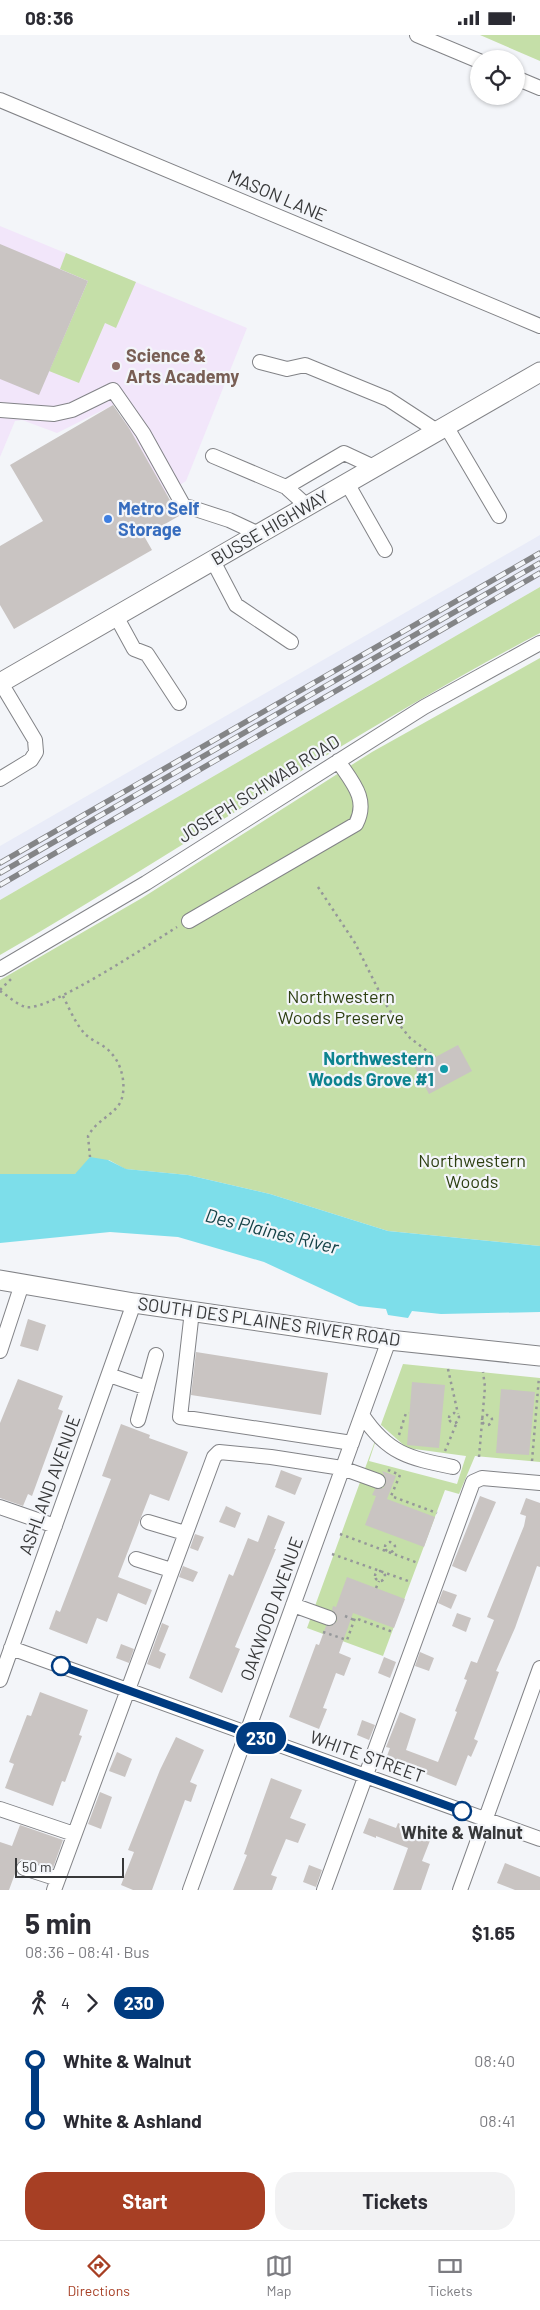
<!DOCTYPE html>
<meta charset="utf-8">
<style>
body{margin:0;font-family:Barlow,sans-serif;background:#f2f2f3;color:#2b2b33;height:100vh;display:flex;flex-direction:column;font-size:19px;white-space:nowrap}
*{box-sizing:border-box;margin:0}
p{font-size:16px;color:#7c7c81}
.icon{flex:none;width:28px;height:28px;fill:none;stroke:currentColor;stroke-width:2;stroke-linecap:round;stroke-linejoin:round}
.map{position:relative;height:1855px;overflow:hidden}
.panel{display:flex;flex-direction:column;background:#fff;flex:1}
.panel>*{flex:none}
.badge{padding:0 10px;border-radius:16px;font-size:18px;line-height:32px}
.buttons{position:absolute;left:470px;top:15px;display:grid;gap:10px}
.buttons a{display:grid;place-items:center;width:55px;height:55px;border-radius:50%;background:#fff;box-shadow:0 1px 4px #0004;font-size:25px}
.scale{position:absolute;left:15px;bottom:12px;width:109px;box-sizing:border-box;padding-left:5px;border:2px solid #373839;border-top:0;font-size:14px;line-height:18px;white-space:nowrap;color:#373839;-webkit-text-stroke:4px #f3f5f9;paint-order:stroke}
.map>.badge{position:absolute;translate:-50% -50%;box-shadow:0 0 0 2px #fff}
.legs{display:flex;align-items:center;gap:8px;height:55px;padding:0 25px;font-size:16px}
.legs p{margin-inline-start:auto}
.headline{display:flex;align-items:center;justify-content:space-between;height:85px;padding:0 25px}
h1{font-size:28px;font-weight:700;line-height:38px}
.button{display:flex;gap:10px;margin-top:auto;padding:10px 25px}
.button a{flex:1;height:58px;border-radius:20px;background:#a73f24;color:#fff;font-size:20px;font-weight:700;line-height:58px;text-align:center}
.button a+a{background:#f2f2f3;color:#2b2b33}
ul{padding:0 25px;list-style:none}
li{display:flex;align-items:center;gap:18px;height:60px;font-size:19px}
li i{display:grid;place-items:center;width:8px;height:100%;margin:0 6px;background:currentColor}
li i::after{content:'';width:12px;height:12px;margin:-6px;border:4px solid;border-radius:50%;background:#fff}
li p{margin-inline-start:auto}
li:first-child i{background:linear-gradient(#0000 50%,currentColor 0)}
li:last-child i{background:linear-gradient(currentColor 50%,#0000 0)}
.status{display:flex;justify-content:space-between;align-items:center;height:35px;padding:0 25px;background:#fff;direction:ltr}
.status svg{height:14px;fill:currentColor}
.dock{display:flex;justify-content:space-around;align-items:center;height:70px;border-top:1px solid #e1e1e2;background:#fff;font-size:14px;color:#7c7c81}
.dock a{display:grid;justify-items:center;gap:2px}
.dock .active{color:#a73f24}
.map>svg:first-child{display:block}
.built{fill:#e9ecf8}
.education{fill:#f2e6fa}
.green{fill:#c5dfa8;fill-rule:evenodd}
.water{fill:#7ddeea}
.building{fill:#c9c4c2}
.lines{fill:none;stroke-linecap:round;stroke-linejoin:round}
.minor-casing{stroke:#828387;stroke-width:16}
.major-casing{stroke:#828387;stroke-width:21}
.path{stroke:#959799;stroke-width:2.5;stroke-dasharray:2.5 4;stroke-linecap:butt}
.minor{stroke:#fff;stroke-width:14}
.major{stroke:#fff;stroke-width:19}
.rail-casing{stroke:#848587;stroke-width:5.5}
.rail{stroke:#f3f5f9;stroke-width:4;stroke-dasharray:11;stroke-linecap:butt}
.line-1-casing{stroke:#fff;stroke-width:11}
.line-1{stroke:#003b80;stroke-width:8}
.education-dot{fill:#8d6e63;stroke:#f3f5f9;stroke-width:2}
.shop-dot{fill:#3f7fe0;stroke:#f3f5f9;stroke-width:2}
.culture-dot{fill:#0f9aa8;stroke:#f3f5f9;stroke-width:2}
.stop-1-dot{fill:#fff;stroke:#003b80;stroke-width:2.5}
.labels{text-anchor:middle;stroke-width:4.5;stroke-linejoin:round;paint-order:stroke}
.street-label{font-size:18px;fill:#373839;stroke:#f3f5f9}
.education-label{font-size:18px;font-weight:bold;fill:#785e54;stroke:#f3f5f9;text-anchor:start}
.shop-label{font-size:18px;font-weight:bold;fill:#366cbe;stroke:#f3f5f9;text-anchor:start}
.park-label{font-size:18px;fill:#2d3f11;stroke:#f3f5f9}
.culture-label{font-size:18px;font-weight:bold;fill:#0d838f;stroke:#f3f5f9;text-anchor:end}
.stop-label{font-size:18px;font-weight:bold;fill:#373839;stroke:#f3f5f9}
.water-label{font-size:19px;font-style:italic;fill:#154247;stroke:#f3f5f9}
</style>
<div class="status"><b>08:36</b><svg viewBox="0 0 49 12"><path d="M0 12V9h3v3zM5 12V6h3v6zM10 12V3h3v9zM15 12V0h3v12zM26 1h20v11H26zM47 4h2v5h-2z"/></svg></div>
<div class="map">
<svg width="540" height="1855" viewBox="0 0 540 1855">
<rect width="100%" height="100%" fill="#f3f5f9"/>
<path class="built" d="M540 500V552L0 865V811Z"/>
<path class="education" d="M0 191 247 293 186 446 166 459 115 369 57 398 22 385 15 386 0 422Z"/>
<path class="green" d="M480 0H540V26Z
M66 218 136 247 116 293 105 288 79 348 49 336 88 246 60 234Z
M540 552V598C354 696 181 815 0 920V865Z
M540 623V1211L388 1196 270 1159 188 1140 125 1134 109 1125 75 1139H0V945L142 863 372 717Z
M403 1329 540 1343V1427L475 1421 459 1459 445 1455 383 1621 307 1593ZM381 1390 407 1413 466 1421 457 1449 369 1426Z"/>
<path class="water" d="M90 1122 108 1125 126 1134 188 1140 270 1159 388 1196 540 1211V1277L441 1279 412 1276 408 1283 388 1280 386 1274 359 1271 264 1227 178 1202 110 1197 0 1208V1139H75Z"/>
<path class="building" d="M0 209 88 246 39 360 0 344Z
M113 370 129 393 179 481 144 501 152 515 14 594 0 570V511L43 486 10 430Z
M458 1010 472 1036 429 1059 415 1033Z
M28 1284 46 1290 38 1316 20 1311Z
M196 1317 328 1338 321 1380 191 1360Z
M18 1344 63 1361 58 1374 63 1376 32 1461 28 1459 23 1471 0 1463V1388Z
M412 1347 445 1350 439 1413 407 1410Z
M501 1354 535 1357 529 1420 496 1418Z
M121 1389 150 1400 149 1403 188 1417 169 1466 150 1459 118 1542 152 1555 146 1570 118 1558 107 1587 97 1583 87 1609 49 1594 56 1575 60 1577 111 1444 102 1441Z
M281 1435 302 1443 295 1460 275 1452Z
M382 1436 396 1441 387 1464 435 1482 424 1512 365 1490 376 1461 372 1460 375 1454 383 1453 386 1448V1444Z
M480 1461 496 1467 466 1537 452 1531Z
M526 1463 540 1468V1532L537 1531 515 1593 496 1636 499 1637 474 1704 478 1706 471 1722 468 1720 456 1751 401 1729 400 1731 385 1726 390 1713 386 1712 400 1677 416 1684 406 1715 438 1727 457 1677 455 1676 467 1645 464 1644 471 1626 477 1628 494 1585 487 1582 524 1491 526 1481 520 1479Z
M226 1471 241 1478 235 1493 219 1487Z
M268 1480 285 1487 274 1514H276L235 1612 240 1614 222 1658 189 1643 229 1539 233 1541 248 1503 258 1507Z
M195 1499 204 1502 198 1516 190 1513Z
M183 1531 198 1537 193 1547 179 1542Z
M347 1542 405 1564 394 1593 353 1578 339 1618 351 1623 344 1641 336 1638 323 1673 327 1674 319 1694 289 1682 316 1609 319 1610 326 1591H331L337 1586V1581L332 1575 333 1571 336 1572Z
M443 1555 457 1560 451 1574 438 1568Z
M457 1578 471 1583 466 1597 452 1591Z
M162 1588 169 1591 159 1616 166 1619 160 1634 147 1629Z
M121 1609 134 1614 129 1628 116 1623Z
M420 1617 434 1623 429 1636 415 1631Z
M384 1622 396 1627 390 1643 378 1638Z
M40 1657 88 1675 79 1700 82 1701 65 1747 62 1746 53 1771 5 1753 14 1729 9 1727 27 1680 31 1681Z
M362 1685 375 1690 369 1705 357 1700Z
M176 1702 204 1715 190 1747 197 1750 191 1767 185 1765 152 1855H133L121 1850 134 1817 128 1815 160 1735Z
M117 1717 132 1724 125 1742 109 1736Z
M271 1743 302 1755 290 1783 306 1789 298 1808 286 1804 271 1840 277 1842 272 1855H233L247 1820 244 1819Z
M100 1757 112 1762 101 1794 88 1789Z
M369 1783 396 1793 398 1788 431 1803 422 1826 430 1829 421 1855H393L408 1813 376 1801V1803L363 1798Z
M20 1790 63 1805 53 1833 21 1824 16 1830V1836L9 1855H0V1807L12 1811Z
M505 1828 540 1842V1855H515L497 1848Z
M309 1830 322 1835 316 1852 303 1847Z"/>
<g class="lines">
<defs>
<path id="minor" d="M417 0 479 26
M516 43 540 53
M0 65 540 291
M260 327 287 334 305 330 388 364 437 396
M0 375 54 379 72 375 113 355 143 398 183 470 229 485 259 499
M446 391 499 481
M213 421 286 452 307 471
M347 448 385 515
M286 452 344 418 374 432
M213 526 236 570 291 607
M116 581 134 614 147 619 179 668
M0 744 31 725 36 717 35 705 1 648
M189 886 356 789C369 764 352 747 338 726
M0 934 146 848 424 672 540 608
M192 1276 180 1382 352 1408
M0 1316 22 1249
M109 1340 147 1353
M362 1380C388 1419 409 1423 453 1432
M138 1385 156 1320
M0 1472 55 1491
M148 1487 185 1498
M136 1524 171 1535
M293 1570 329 1583
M11 1613 540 1804
M0 1645 134 1268
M0 1774 74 1799
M24 1833 58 1844
M54 1855 214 1422 219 1417 271 1422 342 1433 378 1446
M190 1855 389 1305
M324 1855 473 1447 482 1443 540 1448
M460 1855 540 1633"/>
<path id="major" d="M0 648 540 337
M0 1245 134 1268 389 1305 540 1321"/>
</defs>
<use href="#minor" class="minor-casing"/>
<use href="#major" class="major-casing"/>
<path class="path" d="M318 852 355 908 385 968 398 988 410 1003 435 1022
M0 955 11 944
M0 956C7 960 17 970 26 972 48 977 153 907 177 892
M63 961C69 973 76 990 86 1000 94 1007 105 1010 111 1018 123 1030 127 1054 120 1068 112 1081 97 1085 88 1101L90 1122
M448 1334 458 1379
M449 1383a5 5 0 1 1 10 0a5 5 0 1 1-10 0Z
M482 1385a5 5 0 1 1 10 0a5 5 0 1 1-10 0Z
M399 1400 406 1378H409
M445 1416 457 1387
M479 1422 485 1352 483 1337
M532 1426 539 1342
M388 1435 400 1440 391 1461 437 1478
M340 1499 418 1528
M385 1512a5 5 0 1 1 10 0a5 5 0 1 1-10 0Z
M332 1519 411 1547
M375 1541a5 5 0 1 1 10 0a5 5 0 1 1-10 0Z
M376 1553 379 1546
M345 1581 354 1585
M323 1597 347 1605 355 1583 393 1597"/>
<use href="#minor" class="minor"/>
<use href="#major" class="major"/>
<defs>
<path id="rail" d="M0 828 540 518
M0 838 540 528
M0 850 540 538"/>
</defs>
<use href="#rail" class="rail-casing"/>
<use href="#rail" class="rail"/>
</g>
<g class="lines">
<defs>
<path id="line-1" d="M61 1631 462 1776"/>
</defs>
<use href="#line-1" class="line-1-casing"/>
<use href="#line-1" class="line-1"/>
</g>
<circle class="education-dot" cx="116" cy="331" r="5"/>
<circle class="shop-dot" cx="108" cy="484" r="5"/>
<circle class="culture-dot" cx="444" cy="1034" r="5"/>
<g class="stop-1-dot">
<circle cx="61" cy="1631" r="9"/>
<circle cx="462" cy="1776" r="9"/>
</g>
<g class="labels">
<g class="street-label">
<text transform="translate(277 161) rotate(23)" y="6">MASON LANE</text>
<text transform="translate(270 493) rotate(-30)" y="6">BUSSE HIGHWAY</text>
<text transform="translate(259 754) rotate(-32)" y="6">JOSEPH SCHWAB ROAD</text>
<text transform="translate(269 1287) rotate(8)" y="6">SOUTH DES PLAINES RIVER ROAD</text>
<text transform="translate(50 1450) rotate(-70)" y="6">ASHLAND AVENUE</text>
<text transform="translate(272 1574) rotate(-70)" y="6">OAKWOOD AVENUE</text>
<text transform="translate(367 1722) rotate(20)" y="6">WHITE STREET</text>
</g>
<g class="education-label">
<text x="126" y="327">Science &amp;<tspan x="126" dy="21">Arts Academy</tspan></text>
</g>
<g class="shop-label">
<text x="118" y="480">Metro Self<tspan x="118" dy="21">Storage</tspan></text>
</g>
<g class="park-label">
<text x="341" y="968">Northwestern<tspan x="341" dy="21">Woods Preserve</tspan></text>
<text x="472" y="1132">Northwestern<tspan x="472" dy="21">Woods</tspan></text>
</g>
<g class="culture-label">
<text x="434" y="1030">Northwestern<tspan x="434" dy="21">Woods Grove #1</tspan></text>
</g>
<g class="stop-label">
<text x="462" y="1804">White &amp; Walnut</text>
</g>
<g class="water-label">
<text transform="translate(272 1196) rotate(14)" y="7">Des Plaines River</text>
</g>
</g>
</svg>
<div class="buttons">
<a><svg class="icon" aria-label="locate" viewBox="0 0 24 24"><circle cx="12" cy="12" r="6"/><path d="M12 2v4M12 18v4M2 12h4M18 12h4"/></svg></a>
</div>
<div class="scale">50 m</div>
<b class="badge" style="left:261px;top:1703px;background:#003b80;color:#fff">230</b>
</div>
<section class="panel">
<div class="headline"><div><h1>5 min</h1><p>08:36 – 08:41 · Bus</p></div><b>$1.65</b></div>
<div class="legs"><svg class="icon" aria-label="walk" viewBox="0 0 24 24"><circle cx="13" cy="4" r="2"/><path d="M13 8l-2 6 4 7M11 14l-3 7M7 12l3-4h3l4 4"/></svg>4<svg class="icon" aria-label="forward" viewBox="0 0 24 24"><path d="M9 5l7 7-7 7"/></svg><b class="badge" style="background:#003b80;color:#fff">230</b></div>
<ul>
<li><i style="color:#003b80"></i><b>White &amp; Walnut</b><p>08:40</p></li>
<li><i style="color:#003b80"></i><b>White &amp; Ashland</b><p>08:41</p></li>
</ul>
<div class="button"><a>Start</a><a>Tickets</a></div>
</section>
<nav class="dock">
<a class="active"><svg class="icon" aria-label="directions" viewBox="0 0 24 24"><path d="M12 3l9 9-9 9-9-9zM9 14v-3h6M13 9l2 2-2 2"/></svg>Directions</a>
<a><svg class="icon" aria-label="map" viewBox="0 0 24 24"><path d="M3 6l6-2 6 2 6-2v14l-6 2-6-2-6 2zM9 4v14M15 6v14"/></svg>Map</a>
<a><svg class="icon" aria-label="tickets" viewBox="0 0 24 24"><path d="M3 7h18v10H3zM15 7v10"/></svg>Tickets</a>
</nav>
